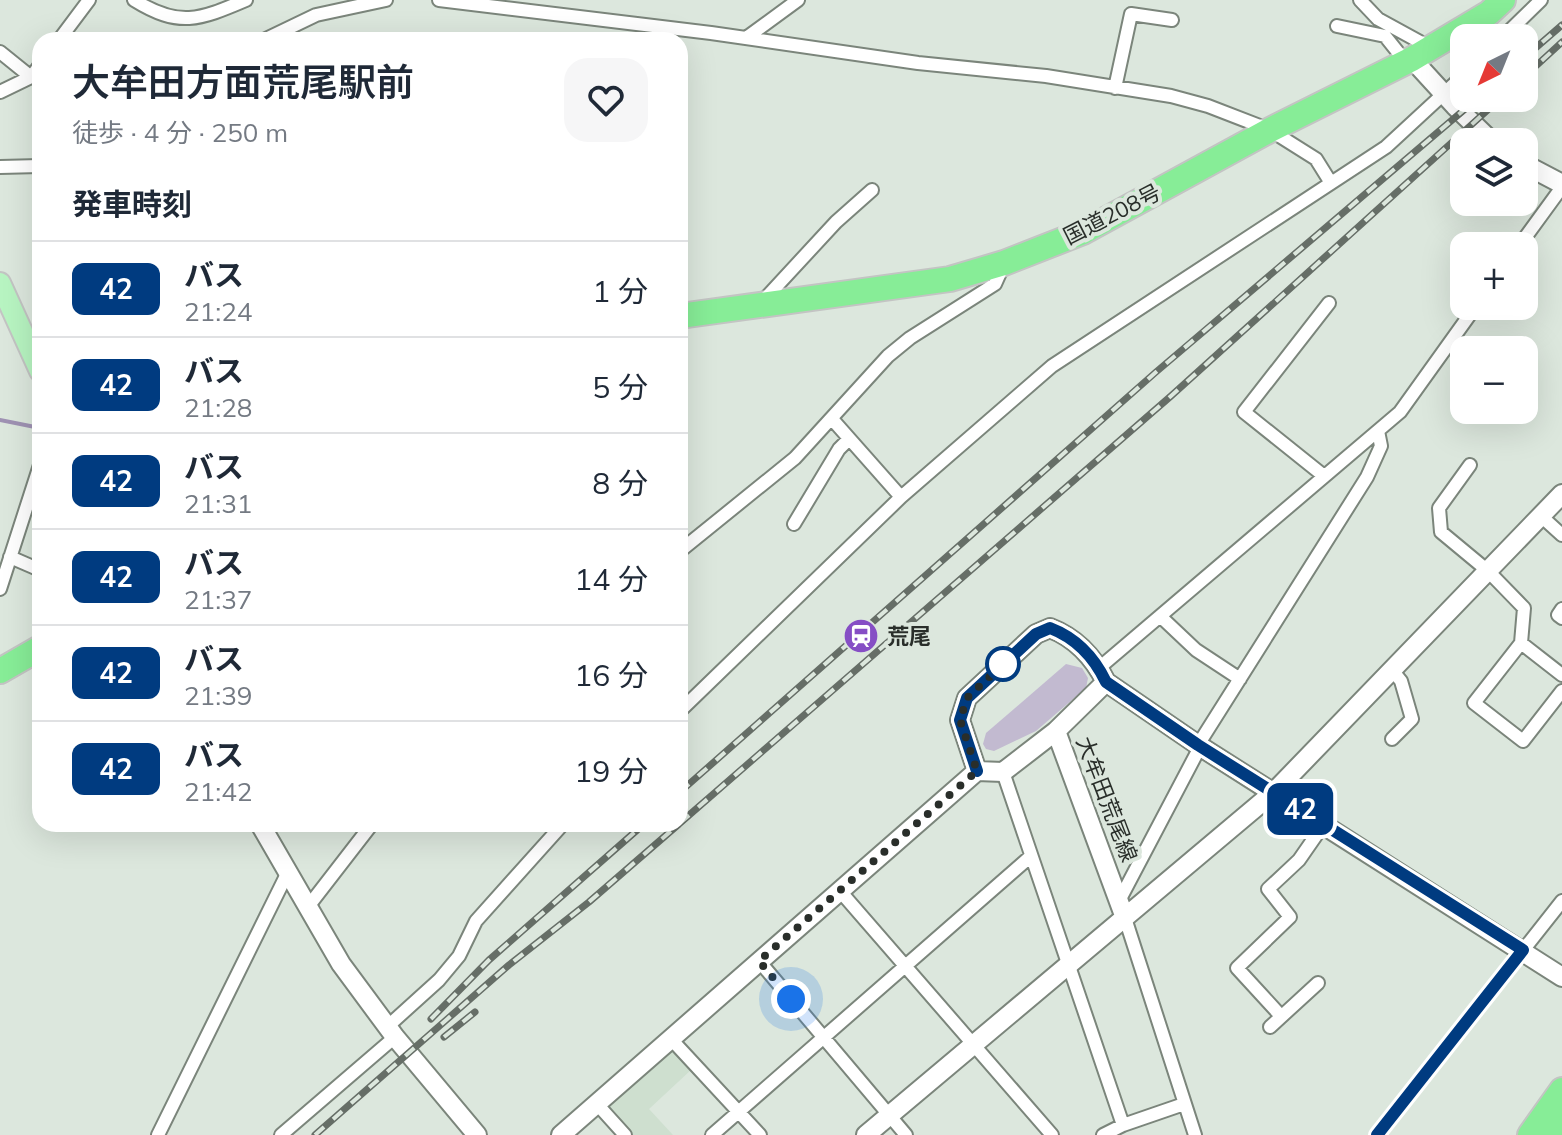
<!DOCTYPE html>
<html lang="ja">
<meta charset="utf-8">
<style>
body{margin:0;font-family:Mulish,"Noto Sans JP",sans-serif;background:#f6f6f7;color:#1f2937;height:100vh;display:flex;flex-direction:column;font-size:30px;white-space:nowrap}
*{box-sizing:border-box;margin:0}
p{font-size:26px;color:#747a83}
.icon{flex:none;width:44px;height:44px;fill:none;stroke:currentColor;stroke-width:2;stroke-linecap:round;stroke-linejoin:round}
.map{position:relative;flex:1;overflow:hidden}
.panel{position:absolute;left:32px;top:32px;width:656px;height:800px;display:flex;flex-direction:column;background:#fff;border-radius:24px;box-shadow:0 8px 32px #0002}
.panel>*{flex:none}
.badge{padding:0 16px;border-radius:12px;font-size:28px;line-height:52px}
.needle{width:52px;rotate:223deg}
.fabs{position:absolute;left:1450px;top:24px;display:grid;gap:16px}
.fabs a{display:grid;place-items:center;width:88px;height:88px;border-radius:16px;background:#fff;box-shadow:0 8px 32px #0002;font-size:40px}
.you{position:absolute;width:40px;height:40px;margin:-20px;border:6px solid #fff;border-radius:50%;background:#1a73e8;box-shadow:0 0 0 12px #1a73e833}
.map>.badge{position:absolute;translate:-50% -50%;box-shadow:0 0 0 4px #fff}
h2{padding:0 40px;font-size:30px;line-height:72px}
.round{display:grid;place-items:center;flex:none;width:84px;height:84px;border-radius:24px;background:#f6f6f7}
.headline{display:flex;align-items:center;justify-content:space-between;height:136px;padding:0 40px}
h1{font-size:38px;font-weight:600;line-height:60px}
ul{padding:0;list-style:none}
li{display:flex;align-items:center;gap:24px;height:96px;padding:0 40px;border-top:2px solid #e0e1e3}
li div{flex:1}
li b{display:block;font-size:30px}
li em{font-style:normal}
li .badge{min-width:88px;font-weight:700;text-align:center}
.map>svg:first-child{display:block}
.built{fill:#cedfcf}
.green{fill:#c2bad0}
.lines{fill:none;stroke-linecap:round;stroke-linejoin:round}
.stream{stroke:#9f92b3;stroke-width:4}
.street-casing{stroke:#7b857b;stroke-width:16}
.secondary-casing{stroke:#7b857b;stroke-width:22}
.primary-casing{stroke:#c3c4c3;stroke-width:24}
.highway-casing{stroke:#c3c4c3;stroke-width:28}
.street{stroke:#fff;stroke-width:12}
.secondary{stroke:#fff;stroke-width:18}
.primary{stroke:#b7f4c1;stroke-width:20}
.highway{stroke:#87ed97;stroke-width:24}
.rail-casing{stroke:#666e67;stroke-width:7}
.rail{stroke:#dce7dd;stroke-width:4;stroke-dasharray:12;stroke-linecap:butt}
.line-casing{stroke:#fff;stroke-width:18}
.line{stroke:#003b80;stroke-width:12}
.walk{stroke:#292e2a;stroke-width:8;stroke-dasharray:0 14.4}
.stop-dot{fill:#fff;stroke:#003b80;stroke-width:4}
.labels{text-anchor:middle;stroke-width:8;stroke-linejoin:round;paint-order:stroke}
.street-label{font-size:22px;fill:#292e2a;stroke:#dce7dd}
.poi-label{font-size:22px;font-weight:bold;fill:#292e2a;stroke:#dce7dd;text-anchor:start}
</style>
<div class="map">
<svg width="1562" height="1135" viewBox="0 0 1562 1135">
<rect width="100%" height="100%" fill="#dce7dd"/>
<path class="built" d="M670 1045 692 1069 649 1109 673 1135H630L602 1105Z"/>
<path class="green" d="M1066 664 1082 668 1088 678 1086 688 1036 731 994 751 986 749 983 744 986 733Z"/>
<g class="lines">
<path class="stream" d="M0 420 40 428"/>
<defs>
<path id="street" d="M134 0C179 28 199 20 246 0
M439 0 711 33 918 63 1046 76 1171 96 1208 106 1270 130 1316 159 1331 183
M1360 0 1378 19 1431 48
M1337 26 1385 36 1405 61
M746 38 798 0
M1502 38 1541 0
M59 40 89 0
M264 40 316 15 386 0
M0 52 31 77
M1115 88 1131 14 1172 20
M0 92 31 77 40 65
M0 167 40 166
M1519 246 1562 187
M762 302 836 222 872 190
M832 419 901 497
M1470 465 1439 508 1441 532 1488 571 1524 608 1521 643 1474 703 1523 741 1562 691
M1324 476 1244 412 1329 303
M1541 516 1562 535
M794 524 839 449 849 439
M680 551 795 458 888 356 910 338 995 284 1004 264
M10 557 40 570
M0 589 40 465
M1562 609 1558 615 1562 618
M1160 616 1196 650 1240 679
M1521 643 1562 675
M1099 668 1400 412 1476 306
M1392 670 1401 681 1412 719 1392 739
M680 711 901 497 1052 366 1386 147 1464 75
M1198 745 1367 477 1381 446 1378 431
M1003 772 1123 1125
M840 891 1052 1135
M1119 901 1200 747
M307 908 372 824
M1125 918 1195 1135
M759 961 906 1135
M1281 1016 1237 968 1290 917 1268 889 1299 860 1324 824
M387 1027 439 980 459 956 476 921 563 824
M1270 1027 1318 983
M671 1039 760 1135
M597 1104 625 1135
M158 1135 287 874
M281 1135 395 1037
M712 1135 1031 856
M1103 1135 1123 1125 1184 1104
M1377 1135 1562 901"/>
<path id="secondary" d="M1412 59 1455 106 1492 142
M1524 164 1562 184
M1056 731 1125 918
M977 771 960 720 967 698 1036 634 1050 628C1076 638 1094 658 1106 682L1198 745 1562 977
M260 824 341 964 395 1037 477 1135
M561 1135 977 771 1003 772 1056 731 1106 682
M866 1135 1274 792 1562 494"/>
<path id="primary" d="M0 283 40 371"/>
<path id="highway" d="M680 316 950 279 1004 263 1083 232 1270 130 1412 59 1489 13 1503 0
M0 671 40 648
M1530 1135 1562 1090
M1551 1135 1562 1119"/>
</defs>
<use href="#street" class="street-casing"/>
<use href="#secondary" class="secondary-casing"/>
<use href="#primary" class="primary-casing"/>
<use href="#highway" class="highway-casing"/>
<use href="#street" class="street"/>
<use href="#secondary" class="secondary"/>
<use href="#primary" class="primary"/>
<use href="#highway" class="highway"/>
<defs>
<path id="rail" d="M1524 58 1562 25
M1524 77 1562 42
M680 792 1156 372 1478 98
M680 823 1171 396 1501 98
M431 1019 489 960 644 824
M444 1037 475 1012
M315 1135 509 965 589 902 679 824"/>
</defs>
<use href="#rail" class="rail-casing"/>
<use href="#rail" class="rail"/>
</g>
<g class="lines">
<defs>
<path id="line" d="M977 771 960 720 967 698 1036 634 1050 628C1076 638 1094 657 1106 682L1198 745 1523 950 1377 1135"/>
</defs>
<use href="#line" class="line-casing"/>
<use href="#line" class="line"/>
<path class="walk" d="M791 999 759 961 977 771 960 720 967 698 1013 655 1003 664"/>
</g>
<defs>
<symbol id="station-disc" viewBox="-11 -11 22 22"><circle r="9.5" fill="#864ec5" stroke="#dce7dd"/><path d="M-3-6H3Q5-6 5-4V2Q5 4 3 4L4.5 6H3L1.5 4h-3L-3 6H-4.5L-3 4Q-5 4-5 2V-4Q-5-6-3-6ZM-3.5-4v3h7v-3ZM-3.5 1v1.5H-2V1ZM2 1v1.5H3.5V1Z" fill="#fff"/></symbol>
</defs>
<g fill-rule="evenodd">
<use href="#station-disc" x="841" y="616" width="40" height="40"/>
</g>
<circle class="stop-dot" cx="1003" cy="664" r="16"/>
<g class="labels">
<g class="street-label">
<text transform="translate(1112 214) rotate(-27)" y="8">国道208号</text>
<text transform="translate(1107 799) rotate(69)" y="8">大牟田荒尾線</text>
</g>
<g class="poi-label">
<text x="887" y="644">荒尾</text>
</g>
</g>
</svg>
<div class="fabs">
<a><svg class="needle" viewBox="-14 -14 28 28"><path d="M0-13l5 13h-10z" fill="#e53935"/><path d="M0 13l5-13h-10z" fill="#747a83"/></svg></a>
<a><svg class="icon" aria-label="layers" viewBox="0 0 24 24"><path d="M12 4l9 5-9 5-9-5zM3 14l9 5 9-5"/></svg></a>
<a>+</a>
<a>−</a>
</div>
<div class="you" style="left:791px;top:999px"></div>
<b class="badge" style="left:1300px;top:809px;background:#003b80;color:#fff">42</b>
<section class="panel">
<div class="headline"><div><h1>大牟田方面荒尾駅前</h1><p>徒歩 · 4 分 · 250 m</p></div><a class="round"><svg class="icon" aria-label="heart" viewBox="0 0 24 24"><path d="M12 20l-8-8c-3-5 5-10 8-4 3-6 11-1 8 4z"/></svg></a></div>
<h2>発車時刻</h2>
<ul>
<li><span class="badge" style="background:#003b80;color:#fff">42</span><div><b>バス</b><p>21:24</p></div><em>1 分</em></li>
<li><span class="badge" style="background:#003b80;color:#fff">42</span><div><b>バス</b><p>21:28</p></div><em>5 分</em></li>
<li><span class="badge" style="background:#003b80;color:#fff">42</span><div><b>バス</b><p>21:31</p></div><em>8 分</em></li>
<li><span class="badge" style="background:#003b80;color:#fff">42</span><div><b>バス</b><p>21:37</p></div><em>14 分</em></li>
<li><span class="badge" style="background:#003b80;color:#fff">42</span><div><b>バス</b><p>21:39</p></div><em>16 分</em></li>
<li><span class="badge" style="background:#003b80;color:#fff">42</span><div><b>バス</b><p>21:42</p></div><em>19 分</em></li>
</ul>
</section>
</div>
